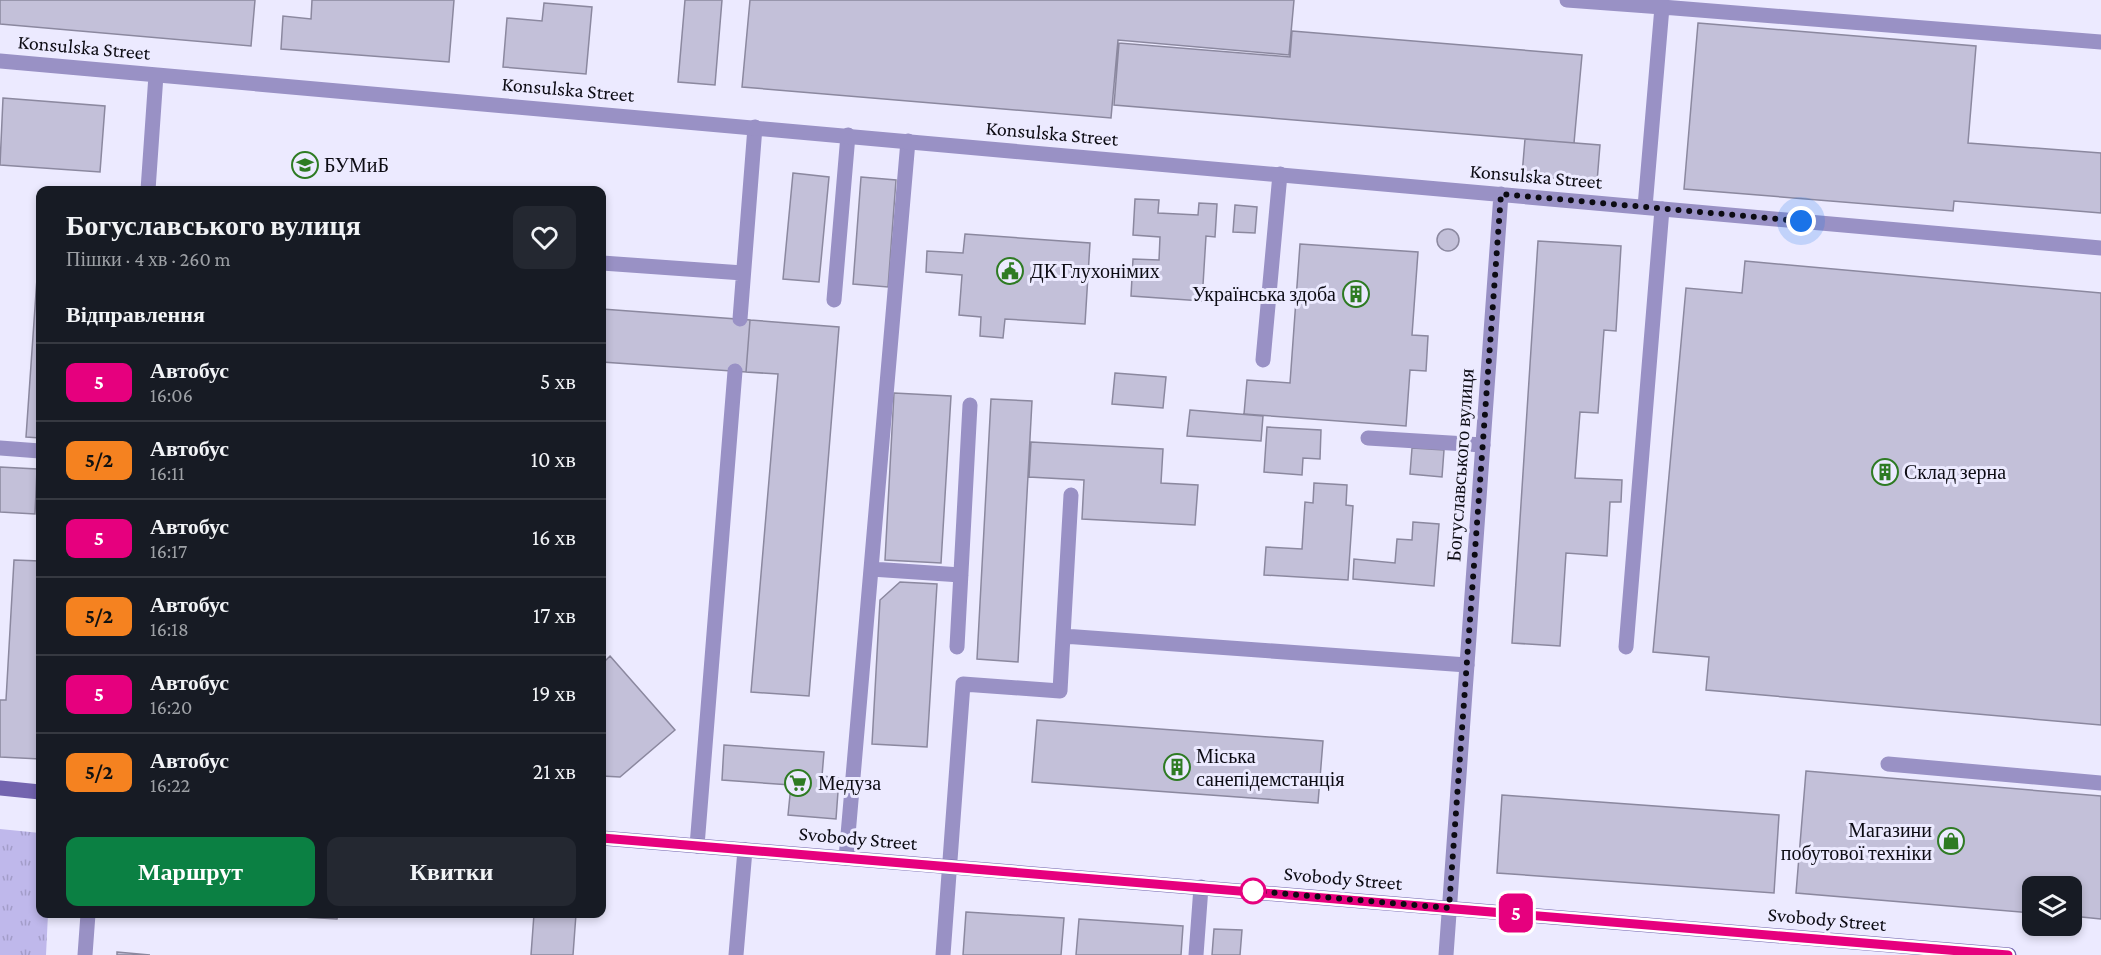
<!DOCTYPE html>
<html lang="uk">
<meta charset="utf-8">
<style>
body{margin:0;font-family:"Crimson Pro",serif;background:#242831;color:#f1f3f6;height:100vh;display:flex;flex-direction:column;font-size:22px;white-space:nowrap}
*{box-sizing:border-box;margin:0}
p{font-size:20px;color:#9ea1a6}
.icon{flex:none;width:33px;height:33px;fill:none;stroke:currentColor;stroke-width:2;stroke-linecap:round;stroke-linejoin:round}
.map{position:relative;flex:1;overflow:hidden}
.panel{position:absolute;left:36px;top:186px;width:570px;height:732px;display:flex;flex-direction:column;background:#171b24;border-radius:12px;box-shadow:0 3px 9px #0003}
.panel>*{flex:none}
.badge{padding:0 12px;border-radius:9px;font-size:21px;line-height:39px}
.tools{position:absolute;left:2022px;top:876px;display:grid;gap:12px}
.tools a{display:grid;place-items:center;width:60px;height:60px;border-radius:12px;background:#171b24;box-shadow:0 3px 9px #0003;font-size:30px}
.you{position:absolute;width:30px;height:30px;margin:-15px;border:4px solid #fff;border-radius:50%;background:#1a73e8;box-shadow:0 0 0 9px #1a73e833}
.map>.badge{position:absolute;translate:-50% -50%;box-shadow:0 0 0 3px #fff}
h2{padding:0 30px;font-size:22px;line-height:54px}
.round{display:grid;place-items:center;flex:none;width:63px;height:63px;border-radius:12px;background:#242831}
.headline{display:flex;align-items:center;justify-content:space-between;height:102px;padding:0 30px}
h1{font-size:28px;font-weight:600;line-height:45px}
.button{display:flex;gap:12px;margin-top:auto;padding:12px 30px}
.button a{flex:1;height:69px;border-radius:12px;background:#0b8043;color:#fff;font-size:24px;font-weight:600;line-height:69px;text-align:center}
.button a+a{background:#242831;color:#f1f3f6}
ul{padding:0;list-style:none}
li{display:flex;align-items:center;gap:18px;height:78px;padding:0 30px;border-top:2px solid #363941}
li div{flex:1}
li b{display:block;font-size:22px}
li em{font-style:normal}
li .badge{min-width:66px;font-weight:700;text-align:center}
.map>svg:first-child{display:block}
.grass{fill:url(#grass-tufts)}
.building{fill:#c3c0d9;stroke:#8b889f;stroke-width:1.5}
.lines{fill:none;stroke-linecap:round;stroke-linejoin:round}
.service{stroke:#9991c5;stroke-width:15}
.minor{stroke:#9991c5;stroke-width:15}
.secondary{stroke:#7364af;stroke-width:15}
.line-casing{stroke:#fff;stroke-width:14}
.line{stroke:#e6007e;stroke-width:9}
.walk{stroke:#0c0b13;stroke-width:6;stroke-dasharray:0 10.8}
.stop-dot{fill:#fff;stroke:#e6007e;stroke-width:3}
.labels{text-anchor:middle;stroke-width:6;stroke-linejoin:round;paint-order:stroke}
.street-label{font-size:20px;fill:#0c0b13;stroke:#eceaff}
.poi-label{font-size:20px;fill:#0c0b13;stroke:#eceaff;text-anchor:start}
</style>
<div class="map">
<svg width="2101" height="955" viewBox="0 0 2101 955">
<defs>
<pattern id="grass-tufts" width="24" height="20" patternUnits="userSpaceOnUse" patternTransform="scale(1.5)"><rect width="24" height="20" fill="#bfb8eb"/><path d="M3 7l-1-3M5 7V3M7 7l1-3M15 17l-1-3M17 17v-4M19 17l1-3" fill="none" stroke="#a39dc9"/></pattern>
</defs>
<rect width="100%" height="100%" fill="#eceaff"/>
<path class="grass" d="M0 829 40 833V914H48L46 955H0Z"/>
<path class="building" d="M0 0H255L251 46 0 24Z
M312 0H454L449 62 281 49 283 16 311 19Z
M685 0H722L715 85 678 82Z
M750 0H1294L1289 55 1118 40 1111 118 742 87Z
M544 3 592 7 586 74 503 67 507 18 542 21Z
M1698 23 1976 46 1968 143 2101 153V213L1954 201 1953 211 1684 189Z
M1292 31 1582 55 1574 143 1114 105 1119 43 1290 57Z
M3 98 105 106 100 172 0 165Z
M1525 139 1600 145 1597 182 1522 175Z
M793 173 829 177 819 282 783 279Z
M861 177 896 180 888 287 853 284Z
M1135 199 1159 200 1158 213 1198 215 1199 203 1217 204 1215 237 1206 236 1202 301 1131 296 1133 259 1159 260 1160 237 1133 235Z
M1235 205 1257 207 1255 233 1233 232Z
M1437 240a11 11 0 1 1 22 0a11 11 0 1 1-22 0Z
M965 234 1090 243 1085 324 1005 319 1003 338 980 336 981 317 959 315 962 275 926 272 927 251 963 253Z
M1538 241 1621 246 1616 331 1604 330 1598 413 1580 412 1575 478 1622 480 1621 502H1610L1607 556 1566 553 1560 646 1512 643Z
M1300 244 1418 252 1412 335 1428 336 1426 371 1410 370 1406 426 1244 414 1247 380 1290 383Z
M1745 261 2101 293V725L1706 690 1709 657 1653 652 1686 288 1742 293Z
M38 264H40V438L26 437Z
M602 309 750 320 746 372 602 362Z
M750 320 839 327 809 696 751 692 778 374 746 372Z
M1115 373 1166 377 1163 408 1112 404Z
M894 393 951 396 941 563 885 560Z
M991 399 1032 401 1018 662 977 659Z
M1190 410 1263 416 1261 441 1187 436Z
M1267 427 1321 430 1320 459 1303 458 1302 475 1264 472Z
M1031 442 1163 449 1161 483 1198 485 1195 525 1082 519 1084 480 1029 477Z
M1412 448 1444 450 1442 477 1410 474Z
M0 467 37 469 35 514 0 512Z
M1314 483 1347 485 1346 505 1353 506 1348 580 1264 575 1266 547 1302 549 1305 502 1313 503Z
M1413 522 1439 524 1434 586 1353 579 1354 559 1395 563 1397 539 1412 540Z
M14 560 40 561V759L0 757V700H6Z
M900 582 937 584 927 747 872 744 880 600Z
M610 656 675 730 620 777 602 776V664Z
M1037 720 1323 741 1318 803 1032 782Z
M724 745 824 752 822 776 839 778 836 819 788 815 791 785 722 780Z
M1806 771 2101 796V919L2072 916V886H2032V913L1796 893Z
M1502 795 1779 815 1774 893 1497 873Z
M966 912 1064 918 1061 955H963Z
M285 914H338L337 919 285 916Z
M534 914H576L573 955H531Z
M1079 919 1183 926 1181 955H1076Z
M1214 929 1242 930 1240 955H1212Z
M117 952 150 955H117Z"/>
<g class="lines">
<path class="service" d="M1567 0 1662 7 1645 207
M1662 7 2101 42
M602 263 743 273
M834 300 848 135
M740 319 755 127
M1263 360 1280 174
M1368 438 1483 445
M0 448 40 451
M871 569 961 575
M1063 636 1071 495
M957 647 970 405
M1626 647 1662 209
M1888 764 2101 783
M697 846 735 371
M846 858 908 141
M736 955 745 850
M943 955 963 684 1060 691 1063 636 1467 665
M1196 955 1201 887"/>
<path class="minor" d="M0 61 2101 248
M148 190 156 75
M85 955 88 914
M1446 955 1501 194"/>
<path class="secondary" d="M0 788 40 792
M602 838 2009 955"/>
</g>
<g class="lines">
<defs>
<path id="line" d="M602 838 2008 955"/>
</defs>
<use href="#line" class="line-casing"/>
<use href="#line" class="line"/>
<path class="walk" d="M1253 891 1449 908 1501 194 1801 221"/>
</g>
<defs>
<symbol id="university-ring" viewBox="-11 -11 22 22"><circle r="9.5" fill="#eceaff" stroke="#2e7b23" stroke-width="1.5"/><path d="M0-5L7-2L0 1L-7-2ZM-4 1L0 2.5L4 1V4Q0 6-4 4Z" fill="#2e7b23"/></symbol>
<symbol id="civic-ring" viewBox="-11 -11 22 22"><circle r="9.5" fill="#eceaff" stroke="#2e7b23" stroke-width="1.5"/><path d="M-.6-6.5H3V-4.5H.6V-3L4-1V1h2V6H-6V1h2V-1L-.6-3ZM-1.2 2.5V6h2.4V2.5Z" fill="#2e7b23"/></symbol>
<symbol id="building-ring" viewBox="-11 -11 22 22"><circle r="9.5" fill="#eceaff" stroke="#2e7b23" stroke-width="1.5"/><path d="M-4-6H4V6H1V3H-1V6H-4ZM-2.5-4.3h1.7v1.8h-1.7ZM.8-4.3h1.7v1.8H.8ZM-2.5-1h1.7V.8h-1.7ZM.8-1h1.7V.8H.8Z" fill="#2e7b23"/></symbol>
<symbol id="supermarket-ring" viewBox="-11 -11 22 22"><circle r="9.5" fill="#eceaff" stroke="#2e7b23" stroke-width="1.5"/><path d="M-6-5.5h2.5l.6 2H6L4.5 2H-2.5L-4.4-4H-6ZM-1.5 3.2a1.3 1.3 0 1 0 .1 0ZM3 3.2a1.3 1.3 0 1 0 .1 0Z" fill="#2e7b23"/></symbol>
<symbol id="shop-ring" viewBox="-11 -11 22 22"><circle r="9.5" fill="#eceaff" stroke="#2e7b23" stroke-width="1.5"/><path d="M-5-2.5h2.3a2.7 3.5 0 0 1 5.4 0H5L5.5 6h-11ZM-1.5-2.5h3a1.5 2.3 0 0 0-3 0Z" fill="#2e7b23"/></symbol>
</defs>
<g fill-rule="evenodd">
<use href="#university-ring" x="290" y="150" width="30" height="30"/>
<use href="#civic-ring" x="995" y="256" width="30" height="30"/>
<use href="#building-ring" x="1341" y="279" width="30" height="30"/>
<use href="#building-ring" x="1870" y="457" width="30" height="30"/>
<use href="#building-ring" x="1162" y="752" width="30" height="30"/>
<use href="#supermarket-ring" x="783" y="768" width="30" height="30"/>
<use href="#shop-ring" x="1936" y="826" width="30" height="30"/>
</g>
<circle class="stop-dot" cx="1253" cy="891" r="12"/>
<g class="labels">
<g class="street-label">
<text transform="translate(84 47) rotate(5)" y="7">Konsulska Street</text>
<text transform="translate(568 89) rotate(5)" y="7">Konsulska Street</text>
<text transform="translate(1052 133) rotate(5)" y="7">Konsulska Street</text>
<text transform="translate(1536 176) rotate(5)" y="7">Konsulska Street</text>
<text transform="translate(1460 465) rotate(-86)" y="7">Богуславського вулиця</text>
<text transform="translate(858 838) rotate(5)" y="7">Svobody Street</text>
<text transform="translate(1343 878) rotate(5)" y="7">Svobody Street</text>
<text transform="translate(1827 919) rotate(5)" y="7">Svobody Street</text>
</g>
<g class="poi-label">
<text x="324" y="172">БУМиБ</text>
<text x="1030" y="278">ДК Глухонімих</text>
<text x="1336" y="301" text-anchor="end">Українська здоба</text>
<text x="1904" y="479">Склад зерна</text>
<text x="1196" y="763">Міська<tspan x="1196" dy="23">санепідемстанція</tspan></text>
<text x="818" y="790">Медуза</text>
<text x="1932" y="837" text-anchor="end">Магазини<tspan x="1932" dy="23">побутової техніки</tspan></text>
</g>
</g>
</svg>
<div class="tools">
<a><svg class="icon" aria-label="layers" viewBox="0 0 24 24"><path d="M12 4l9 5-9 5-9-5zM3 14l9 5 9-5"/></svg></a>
</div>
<div class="you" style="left:1801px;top:221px"></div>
<b class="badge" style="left:1516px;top:913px;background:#e6007e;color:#fff">5</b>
<section class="panel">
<div class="headline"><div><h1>Богуславського вулиця</h1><p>Пішки · 4 хв · 260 m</p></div><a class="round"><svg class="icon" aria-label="heart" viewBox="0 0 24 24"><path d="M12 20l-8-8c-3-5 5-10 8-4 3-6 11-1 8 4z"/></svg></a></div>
<h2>Відправлення</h2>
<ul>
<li><span class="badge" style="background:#e6007e;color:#fff">5</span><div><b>Автобус</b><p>16:06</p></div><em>5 хв</em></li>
<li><span class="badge" style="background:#f58220;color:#111">5/2</span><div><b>Автобус</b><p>16:11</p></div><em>10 хв</em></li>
<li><span class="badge" style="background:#e6007e;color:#fff">5</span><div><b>Автобус</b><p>16:17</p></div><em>16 хв</em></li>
<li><span class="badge" style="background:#f58220;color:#111">5/2</span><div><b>Автобус</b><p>16:18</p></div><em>17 хв</em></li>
<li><span class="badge" style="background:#e6007e;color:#fff">5</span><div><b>Автобус</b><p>16:20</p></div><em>19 хв</em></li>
<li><span class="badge" style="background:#f58220;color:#111">5/2</span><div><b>Автобус</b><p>16:22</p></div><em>21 хв</em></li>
</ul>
<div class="button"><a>Маршрут</a><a>Квитки</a></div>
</section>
</div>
